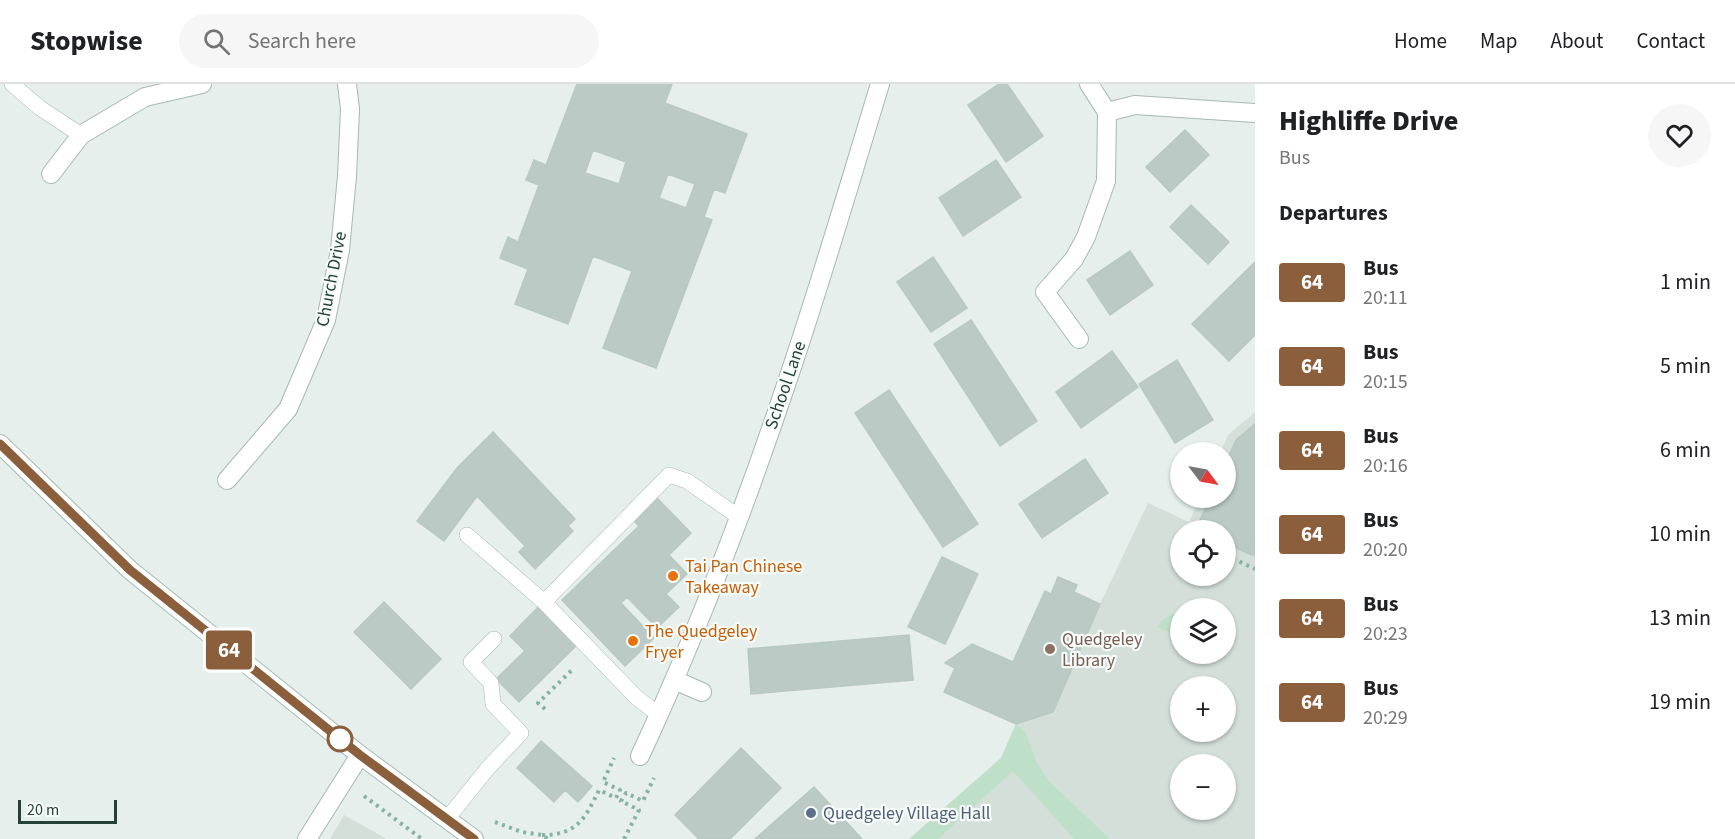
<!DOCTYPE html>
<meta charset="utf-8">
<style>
body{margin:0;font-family:"Source Sans 3",sans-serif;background:#f6f6f6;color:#202124;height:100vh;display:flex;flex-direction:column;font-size:22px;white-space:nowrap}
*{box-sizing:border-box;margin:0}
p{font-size:20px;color:#757577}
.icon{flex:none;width:33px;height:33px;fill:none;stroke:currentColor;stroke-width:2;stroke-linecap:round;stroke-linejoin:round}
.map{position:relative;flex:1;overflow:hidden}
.sheet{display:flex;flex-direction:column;background:#fff;width:480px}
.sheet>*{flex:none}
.badge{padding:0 12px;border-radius:4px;font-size:21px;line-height:39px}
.needle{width:39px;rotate:122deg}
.buttons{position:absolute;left:1170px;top:358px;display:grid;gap:12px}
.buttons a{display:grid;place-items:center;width:66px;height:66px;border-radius:50%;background:#fff;box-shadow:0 2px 4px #0004;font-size:30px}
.scale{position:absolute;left:18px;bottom:15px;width:99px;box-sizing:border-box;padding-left:6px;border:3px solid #24423a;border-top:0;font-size:16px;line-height:21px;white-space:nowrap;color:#24423a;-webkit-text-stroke:4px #f7fbf9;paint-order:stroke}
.map>.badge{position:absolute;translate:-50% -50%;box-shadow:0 0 0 3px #fff}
h2{padding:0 24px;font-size:22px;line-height:54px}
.round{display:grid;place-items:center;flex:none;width:63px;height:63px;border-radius:32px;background:#f6f6f6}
.head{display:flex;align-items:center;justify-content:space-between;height:102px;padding:0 24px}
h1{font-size:28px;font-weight:800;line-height:45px}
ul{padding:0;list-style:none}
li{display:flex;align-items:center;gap:18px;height:84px;padding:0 24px}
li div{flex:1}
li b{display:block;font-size:22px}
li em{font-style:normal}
li .badge{min-width:66px;font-weight:700;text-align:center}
header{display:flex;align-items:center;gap:36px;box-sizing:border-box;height:84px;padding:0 30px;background:#fff;border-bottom:2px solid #e0e0e0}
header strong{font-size:28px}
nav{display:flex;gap:33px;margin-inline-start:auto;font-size:21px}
.search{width:420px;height:54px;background:#f6f6f6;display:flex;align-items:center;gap:15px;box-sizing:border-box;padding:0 21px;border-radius:33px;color:#757577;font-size:22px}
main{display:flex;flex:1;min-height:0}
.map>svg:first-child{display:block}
.built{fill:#d4dfda;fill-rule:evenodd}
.green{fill:#bfe0c8}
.building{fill:#bbcac4;stroke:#b8c9c2;stroke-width:1.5;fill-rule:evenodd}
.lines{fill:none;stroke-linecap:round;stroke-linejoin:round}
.lane-casing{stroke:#a8b8b2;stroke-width:16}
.street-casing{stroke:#a8b8b2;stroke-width:20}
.secondary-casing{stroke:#a4bbb3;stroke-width:20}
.path{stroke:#86b3a5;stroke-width:4;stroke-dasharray:3 4.5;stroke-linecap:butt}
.lane{stroke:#fff;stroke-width:15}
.street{stroke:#fff;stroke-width:18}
.secondary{stroke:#fff;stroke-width:18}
.line-casing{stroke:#fff;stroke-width:14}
.line{stroke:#8b5e3c;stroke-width:9}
.food-dot{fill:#e8710a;stroke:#f7fbf9;stroke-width:2}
.education-dot{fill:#8d6e63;stroke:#f7fbf9;stroke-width:2}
.stop-dot{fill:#fff;stroke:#8b5e3c;stroke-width:3}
.service-dot{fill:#5c6f8a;stroke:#f7fbf9;stroke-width:2}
.labels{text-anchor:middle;stroke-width:4.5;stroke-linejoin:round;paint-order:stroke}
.street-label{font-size:18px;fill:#24423a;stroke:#f7fbf9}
.food-label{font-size:18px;fill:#c56008;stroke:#f7fbf9;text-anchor:start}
.education-label{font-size:18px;fill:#785e54;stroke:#f7fbf9;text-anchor:start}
.service-label{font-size:18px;fill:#4e5e75;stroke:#f7fbf9;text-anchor:start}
</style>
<header>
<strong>Stopwise</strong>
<div class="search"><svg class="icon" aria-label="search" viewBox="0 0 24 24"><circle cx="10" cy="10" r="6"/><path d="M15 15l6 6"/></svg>Search here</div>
<nav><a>Home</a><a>Map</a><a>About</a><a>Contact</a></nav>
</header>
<main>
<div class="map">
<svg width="1255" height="755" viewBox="0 0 1255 755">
<rect width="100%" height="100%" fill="#e6efeb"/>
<path class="built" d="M1255 328V755H909L1001 674 1016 640 1054 625 1100 520 1148 419 1189 438 1200 414H1226V369H1220L1228 351ZM1180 447H1226V492H1180ZM1180 525H1226V570H1180ZM1180 603H1226V648H1180ZM1180 681H1226V726H1180Z
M344 731 387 755H330Z"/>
<path class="green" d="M1180 529V548L1178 552 1157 543C1162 534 1170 530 1180 529Z
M1016 640 1024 646 1027 652 1037 679 1048 696 1110 755H1074L1013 687 938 755H909L1001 674Z"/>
<path class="building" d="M577 0H672L665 19 747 50 725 109 714 105 704 133 712 136 656 284 603 264 632 187 593 172 568 240 515 220 528 185 500 174 508 153 518 158 539 101 526 96 534 76 546 81ZM593 66 626 78 619 100 585 89ZM668 90 695 100 686 124 659 114Z
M999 0H1007L1043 52 1006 78 968 21Z
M1185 46 1209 71 1170 108 1146 83Z
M996 76 1021 113 963 152 939 114Z
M1191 121 1229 158 1208 180 1170 143Z
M1130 167 1153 201 1110 231 1087 196Z
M933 173 967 224 931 248 897 198Z
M1255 178V251L1229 277 1192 240Z
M971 236 1037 337 1000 362 934 260Z
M1112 267 1138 303 1081 344 1056 308Z
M1177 276 1213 336 1175 359 1139 300Z
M889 306 978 440 943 463 855 329Z
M1255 340V451L1247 469 1226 459V447L1196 445 1210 414H1226V379L1236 356Z
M493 348 575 435 568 442 573 447 535 485 519 468 525 462 477 412 444 457 417 437 457 384Z
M1085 375 1108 409 1042 454 1019 420Z
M656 413 691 449 669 471 687 490 666 510 679 523 657 544 627 513 621 519 654 554 625 582 562 516 639 442 633 436Z
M1255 451V472L1247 469Z
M942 473 978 490 945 560 908 543Z
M1058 493 1077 501 1074 508 1100 520 1053 628 1016 640 944 608 955 584 945 579 972 560 1013 578 1045 507 1051 510Z
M384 518 441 575 411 605 354 548Z
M539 522 577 561 519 618 496 595 525 567 510 552Z
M909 551 913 596 751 610 748 565Z
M541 657 592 702 578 718 565 706 554 718 517 684Z
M741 664 781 704 730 755H699L675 731Z
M814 703 862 755H755Z"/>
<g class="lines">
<defs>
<path id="lane" d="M12 0 40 24 81 51
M467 451 544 518 636 613 659 631
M544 518 669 391 687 397 739 433
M447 735 488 684 521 649 493 620 491 599 471 578 494 555"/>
<path id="street" d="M1089 0 1107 28 1135 21 1255 29
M51 90 81 51 145 13 202 0
M1079 255 1045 208 1074 175 1086 153 1106 97 1107 28
M227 396 288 325 326 236 340 166 347 92 350 25 347 0
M674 596 702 608
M640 672C697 550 745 423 788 295 821 198 850 98 880 0
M307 755 360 671"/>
<path id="secondary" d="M0 360 130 486 360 671 474 755"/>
</defs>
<use href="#lane" class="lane-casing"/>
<use href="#street" class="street-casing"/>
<use href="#secondary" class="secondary-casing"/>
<path class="path" d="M1226 471 1255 485
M545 625 538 619 574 584
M364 712 422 755
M495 738 522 748 542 751 548 755
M542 751C577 751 585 735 599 706L616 714 620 706 603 698 614 674
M624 755 639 726 621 717 626 709 643 717 654 694"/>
<use href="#lane" class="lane"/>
<use href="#street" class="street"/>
<use href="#secondary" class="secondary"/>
</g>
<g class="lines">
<defs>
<path id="line" d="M0 360 130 486 360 671 474 755"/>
</defs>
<use href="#line" class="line-casing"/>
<use href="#line" class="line"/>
</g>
<g class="food-dot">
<circle cx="673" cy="492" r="6"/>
<circle cx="633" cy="557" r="6"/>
</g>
<circle class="education-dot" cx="1050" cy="565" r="6"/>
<circle class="stop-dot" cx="340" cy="655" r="12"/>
<circle class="service-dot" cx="811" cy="729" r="6"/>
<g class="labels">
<g class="street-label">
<text transform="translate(331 195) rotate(-79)" y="6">Church Drive</text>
<text transform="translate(785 301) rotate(-71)" y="6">School Lane</text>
</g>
<g class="food-label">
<text x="685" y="488">Tai Pan Chinese<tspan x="685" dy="21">Takeaway</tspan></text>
<text x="645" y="553">The Quedgeley<tspan x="645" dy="21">Fryer</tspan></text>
</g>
<g class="education-label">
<text x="1062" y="561">Quedgeley<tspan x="1062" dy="21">Library</tspan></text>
</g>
<g class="service-label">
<text x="823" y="735">Quedgeley Village Hall</text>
</g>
</g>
</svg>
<div class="buttons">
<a><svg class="needle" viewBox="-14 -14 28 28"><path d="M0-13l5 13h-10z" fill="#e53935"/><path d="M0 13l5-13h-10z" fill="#757577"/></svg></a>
<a><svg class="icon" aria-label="locate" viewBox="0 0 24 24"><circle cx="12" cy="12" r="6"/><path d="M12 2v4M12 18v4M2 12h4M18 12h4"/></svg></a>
<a><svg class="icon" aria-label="layers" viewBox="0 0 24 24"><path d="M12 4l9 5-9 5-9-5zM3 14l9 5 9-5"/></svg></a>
<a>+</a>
<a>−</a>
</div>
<div class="scale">20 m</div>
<b class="badge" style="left:229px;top:566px;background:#8b5e3c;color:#fff">64</b>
</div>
<section class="sheet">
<div class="head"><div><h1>Highliffe Drive</h1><p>Bus</p></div><a class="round"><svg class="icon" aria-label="heart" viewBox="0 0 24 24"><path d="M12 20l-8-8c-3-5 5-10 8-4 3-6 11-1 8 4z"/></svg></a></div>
<h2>Departures</h2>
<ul>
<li><span class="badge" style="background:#8b5e3c;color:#fff">64</span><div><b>Bus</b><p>20:11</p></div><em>1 min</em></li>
<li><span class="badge" style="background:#8b5e3c;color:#fff">64</span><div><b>Bus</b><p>20:15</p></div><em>5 min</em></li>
<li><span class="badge" style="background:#8b5e3c;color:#fff">64</span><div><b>Bus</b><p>20:16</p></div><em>6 min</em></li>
<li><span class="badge" style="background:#8b5e3c;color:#fff">64</span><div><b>Bus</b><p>20:20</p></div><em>10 min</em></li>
<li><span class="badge" style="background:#8b5e3c;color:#fff">64</span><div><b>Bus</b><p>20:23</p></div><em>13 min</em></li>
<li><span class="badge" style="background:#8b5e3c;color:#fff">64</span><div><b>Bus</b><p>20:29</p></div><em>19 min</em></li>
</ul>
</section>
</main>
